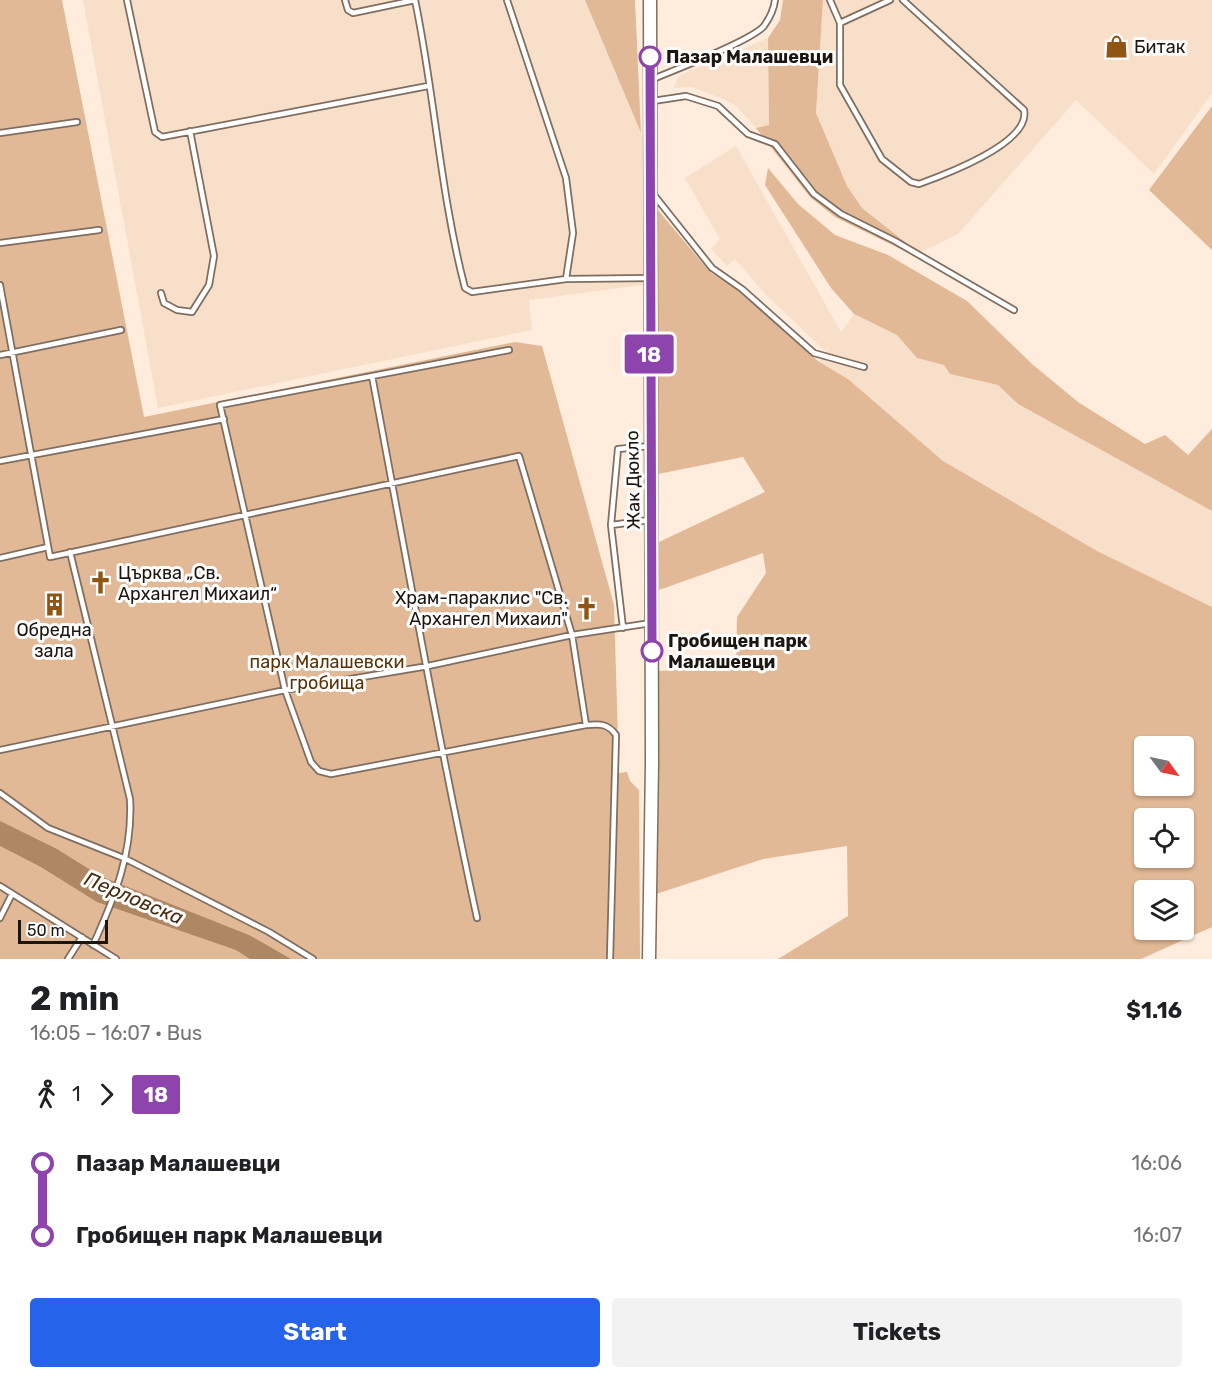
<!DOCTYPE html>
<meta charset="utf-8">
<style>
body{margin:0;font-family:Rubik,sans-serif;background:#f2f2f2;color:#202124;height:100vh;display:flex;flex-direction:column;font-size:22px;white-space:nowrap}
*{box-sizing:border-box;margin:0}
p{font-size:20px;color:#757577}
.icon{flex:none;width:33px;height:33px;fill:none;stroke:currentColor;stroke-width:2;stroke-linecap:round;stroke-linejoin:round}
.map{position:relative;height:959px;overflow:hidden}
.panel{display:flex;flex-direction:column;background:#fff;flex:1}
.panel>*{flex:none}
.badge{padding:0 12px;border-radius:4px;font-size:21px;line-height:39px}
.needle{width:39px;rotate:123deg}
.controls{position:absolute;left:1134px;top:736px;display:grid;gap:12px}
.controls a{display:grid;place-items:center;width:60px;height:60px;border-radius:6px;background:#fff;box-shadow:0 2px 4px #0004;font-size:30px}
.scale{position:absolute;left:18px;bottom:15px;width:90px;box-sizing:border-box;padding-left:6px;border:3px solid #1c1611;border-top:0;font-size:16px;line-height:21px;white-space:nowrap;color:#1c1611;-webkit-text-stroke:4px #fdfdfd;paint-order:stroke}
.map>.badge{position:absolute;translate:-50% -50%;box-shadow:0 0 0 3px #fff}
.legs{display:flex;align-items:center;gap:9px;height:66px;padding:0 30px;font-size:20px}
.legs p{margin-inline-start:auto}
.summary{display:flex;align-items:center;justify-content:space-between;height:102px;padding:0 30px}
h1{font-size:33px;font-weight:700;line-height:45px}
.action{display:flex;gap:12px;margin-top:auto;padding:12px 30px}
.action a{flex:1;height:69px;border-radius:6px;background:#2563eb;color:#fff;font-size:24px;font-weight:700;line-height:69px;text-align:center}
.action a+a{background:#f2f2f2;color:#202124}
ul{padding:0 30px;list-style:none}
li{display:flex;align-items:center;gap:21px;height:72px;font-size:22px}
li i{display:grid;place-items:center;width:9px;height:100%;margin:0 8px;background:currentColor}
li i::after{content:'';width:15px;height:15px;margin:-8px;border:4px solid;border-radius:50%;background:#fff}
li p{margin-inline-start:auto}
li:first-child i{background:linear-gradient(#0000 50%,currentColor 0)}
li:last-child i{background:linear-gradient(currentColor 50%,#0000 0)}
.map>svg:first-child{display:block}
.built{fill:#f8dfca}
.green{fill:#e1b996;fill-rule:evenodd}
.water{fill:#b08763}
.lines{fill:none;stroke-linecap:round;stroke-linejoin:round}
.service-casing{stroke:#7f6e60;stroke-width:8}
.tertiary-casing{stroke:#7f6e60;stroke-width:15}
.service{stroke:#fff;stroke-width:4.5}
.tertiary{stroke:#fff;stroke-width:12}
.line-1-casing{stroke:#fff;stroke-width:14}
.line-1{stroke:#8e44ad;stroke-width:9}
.stop-1-dot{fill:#fff;stroke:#8e44ad;stroke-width:3}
.labels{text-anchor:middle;stroke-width:6;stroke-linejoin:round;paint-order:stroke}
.poi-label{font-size:18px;fill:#1c1611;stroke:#fdfdfd;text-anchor:start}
.stop-label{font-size:18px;font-weight:bold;fill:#1c1611;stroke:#fdfdfd;text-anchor:start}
.street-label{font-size:18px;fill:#1c1611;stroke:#fdfdfd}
.park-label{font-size:18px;fill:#5b3204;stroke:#fdfdfd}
.water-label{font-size:20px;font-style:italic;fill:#4a2d10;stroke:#fdfdfd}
</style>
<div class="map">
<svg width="1212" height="959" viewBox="0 0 1212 959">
<rect width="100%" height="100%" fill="#ffecdc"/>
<path class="built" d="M83 0H585L651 157 650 284 529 300 532 330 158 408Z
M823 0H1212V93L1154 174 1076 100 958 234 919 253 862 208 847 186 816 113Z
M768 38 769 125 756 128 736 106 723 99 692 87 674 88 678 76Z
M736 146 841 332 854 314 897 335 917 358 944 365 950 374 998 385 1018 404 1212 511V607L1097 551 943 461 848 379 819 361 832 344 825 351 765 294 735 259 727 266 711 249 720 239 685 178Z"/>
<path class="green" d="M0 0H62L144 417 515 342 542 346 614 605 619 773 627 772 630 781 639 790 640 959H0Z
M585 0H635L641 133Z
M783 0H823L816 113 847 186 862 208 919 253 915 256 835 217 810 197 756 128 769 125 768 38 780 20Z
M1212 106V250L1149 190Z
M768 168 798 204 835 235 888 255 967 301 1032 364 1078 402 1145 444 1165 435 1188 455 1212 429V511L1018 404 998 385 950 374 944 365 917 358 897 335 854 314 831 288 765 185Z
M657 209 711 273 742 292 818 361 848 379 943 461 1097 551 1212 607V927L1141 959H778L848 916 847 846 763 859 656 894 658 671 736 667 737 617 766 573 763 553 659 590V542L765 492 743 457 658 474ZM1144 747H1184V786H1144ZM1144 819H1184V858H1144ZM1144 891H1184V930H1144Z"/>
<path class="water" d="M0 821 57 849 100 876 249 935 291 959H250L236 950 97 902 41 867 0 846Z"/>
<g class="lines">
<defs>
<path id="service" d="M127 0 155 132 162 137 428 86
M345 0 348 10 353 13 415 0
M415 0C435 96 440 193 465 288L472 292 566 279 650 278
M507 0 566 178 573 233 566 279
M830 0 840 23V85L882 159 911 182 919 184C944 175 1031 143 1024 110L903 0
M840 23 890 0
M653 79C674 70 751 41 764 26 769 19 774 9 775 0
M653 101 686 96 718 106 748 134 775 144 814 194 841 214 895 241 1014 310
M0 133 77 122
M654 195 712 268 742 289 814 353 864 367
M0 243 99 230
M0 285 50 557 519 456 572 635 586 725
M161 293 164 303 177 310 192 312 209 285 214 256 190 131
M509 350 220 405 285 690 311 762 319 771 331 774 586 725C600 724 607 723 616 735L610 959
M0 355 121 330
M372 376C406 557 438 738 477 918
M0 461 224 419
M611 525 650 520
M70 552 130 799C133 852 115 897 93 945
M0 558 48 547
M623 628 611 525 618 449 650 446
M0 750 285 690 428 666 572 635 651 623
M0 793 48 828 126 859 269 932 313 959
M0 886 116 959
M0 918 12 894
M68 959 82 937"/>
<path id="tertiary" d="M649 959 652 763 650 0"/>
</defs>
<use href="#service" class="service-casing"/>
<use href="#tertiary" class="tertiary-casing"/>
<use href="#service" class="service"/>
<use href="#tertiary" class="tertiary"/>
</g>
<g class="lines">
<defs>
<path id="line-1" d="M650 57 652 651"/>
</defs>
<use href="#line-1" class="line-1-casing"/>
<use href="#line-1" class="line-1"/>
</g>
<defs>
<symbol id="shop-bare" viewBox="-9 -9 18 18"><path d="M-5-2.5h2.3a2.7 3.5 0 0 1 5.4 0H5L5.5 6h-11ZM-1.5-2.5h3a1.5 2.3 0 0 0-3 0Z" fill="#905513" stroke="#fdfdfd" stroke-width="2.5" paint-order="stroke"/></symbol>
<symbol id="church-bare" viewBox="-9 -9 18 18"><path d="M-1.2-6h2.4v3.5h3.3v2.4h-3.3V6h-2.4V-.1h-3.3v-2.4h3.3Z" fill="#905513" stroke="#fdfdfd" stroke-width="2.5" paint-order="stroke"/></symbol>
<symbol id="building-bare" viewBox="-9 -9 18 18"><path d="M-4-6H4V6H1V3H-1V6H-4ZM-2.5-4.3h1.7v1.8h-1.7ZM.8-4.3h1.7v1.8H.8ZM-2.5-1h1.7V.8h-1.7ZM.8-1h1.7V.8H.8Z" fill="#905513" stroke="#fdfdfd" stroke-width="2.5" paint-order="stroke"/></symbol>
</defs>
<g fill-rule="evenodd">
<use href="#shop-bare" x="1100" y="30" width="33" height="33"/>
<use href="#church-bare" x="84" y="566" width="33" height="33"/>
<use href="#building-bare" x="38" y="588" width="33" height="33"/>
<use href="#church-bare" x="570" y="592" width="33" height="33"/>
</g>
<g class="stop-1-dot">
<circle cx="650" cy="57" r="10"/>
<circle cx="652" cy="651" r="10"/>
</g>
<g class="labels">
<g class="poi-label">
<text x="1134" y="53">Битак</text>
<text x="118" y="579">Църква „Св.<tspan x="118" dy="21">Архангел Михаил“</tspan></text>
<text x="568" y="604" text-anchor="end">Храм-параклис "Св.<tspan x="568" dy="21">Архангел Михаил"</tspan></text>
<text x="54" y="636" text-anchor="middle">Обредна<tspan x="54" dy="21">зала</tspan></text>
</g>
<g class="stop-label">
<text x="666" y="63">Пазар Малашевци</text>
<text x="668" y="647">Гробищен парк<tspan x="668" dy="21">Малашевци</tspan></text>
</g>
<g class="street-label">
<text transform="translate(633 480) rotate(-91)" y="6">Жак Дюкло</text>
</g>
<g class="park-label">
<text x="327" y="668">парк Малашевски<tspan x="327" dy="21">гробища</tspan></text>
</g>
<g class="water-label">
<text transform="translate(134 898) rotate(23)" y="7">Перловска</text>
</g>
</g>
</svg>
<div class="controls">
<a><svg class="needle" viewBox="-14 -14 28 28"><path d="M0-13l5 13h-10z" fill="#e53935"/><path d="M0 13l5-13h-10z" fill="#757577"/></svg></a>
<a><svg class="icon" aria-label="locate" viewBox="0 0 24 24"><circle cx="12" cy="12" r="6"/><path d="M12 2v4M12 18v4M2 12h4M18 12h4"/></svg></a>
<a><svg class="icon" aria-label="layers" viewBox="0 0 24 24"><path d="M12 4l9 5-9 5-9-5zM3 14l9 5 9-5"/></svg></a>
</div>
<div class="scale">50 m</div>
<b class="badge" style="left:649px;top:354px;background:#8e44ad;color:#fff">18</b>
</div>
<section class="panel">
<div class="summary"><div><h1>2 min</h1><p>16:05 – 16:07 · Bus</p></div><b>$1.16</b></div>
<div class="legs"><svg class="icon" aria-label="walk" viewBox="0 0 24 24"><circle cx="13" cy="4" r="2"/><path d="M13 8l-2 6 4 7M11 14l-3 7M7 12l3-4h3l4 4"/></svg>1<svg class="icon" aria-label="forward" viewBox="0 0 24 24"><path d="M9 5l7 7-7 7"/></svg><b class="badge" style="background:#8e44ad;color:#fff">18</b></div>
<ul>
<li><i style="color:#8e44ad"></i><b>Пазар Малашевци</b><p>16:06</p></li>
<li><i style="color:#8e44ad"></i><b>Гробищен парк Малашевци</b><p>16:07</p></li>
</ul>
<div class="action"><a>Start</a><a>Tickets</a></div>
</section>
